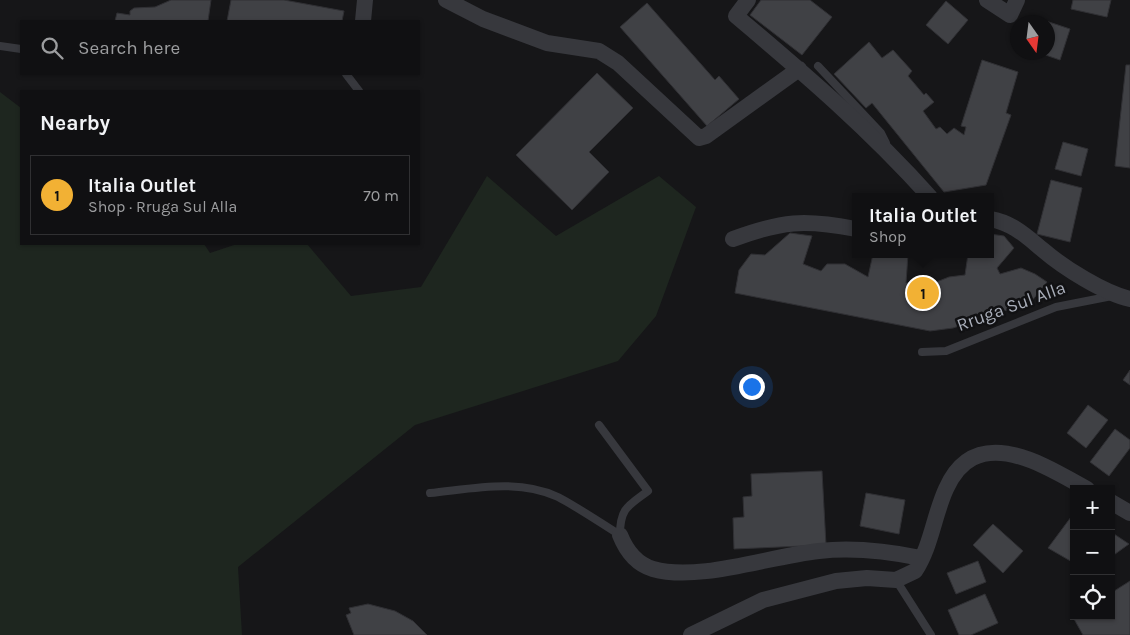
<!DOCTYPE html>
<html lang="en">
<head>
<meta charset="utf-8">
<style>
  body { margin:0; font-family:Karla,sans-serif; background:#1e1e20; color:#f1f3f6 }
  .controls { position:absolute; right:15px; bottom:15px; display:grid; overflow:hidden; border-radius:0px; box-shadow:0 1px 4px #0004 }
  .controls button { width:45px; height:45px; display:grid; place-items:center; padding:0; border:0; border-bottom:1px solid #303032; background:#101012; color:#f1f3f6; font:25px sans-serif }
  .compass { position:absolute; left:1010px; top:15px; width:45px; height:45px; border-radius:50%; background:#101012; box-shadow:0 1px 4px #0004; rotate:166deg }
  .you { position:absolute; left:751px; top:386px; width:18px; height:18px; margin:-12px; border:4px solid #fff; border-radius:50%; background:#1a73e8; box-shadow:0 0 0 8px #1a73e833 }
  .badge { display:grid; place-items:center; width:32px; height:32px; border-radius:50%; background:#f2b134; color:#111; font-size:16px; font-weight:700 }
  .pin { position:absolute; translate:-50% -50%; border:2px solid #fff; box-shadow:0 1px 5px #0006 }
  .popup { position:absolute; left:852px; top:193px; width:142px; height:65px; box-sizing:border-box; display:grid; place-content:center; border-radius:0px; background:#101012; filter:drop-shadow(0 1px 4px #0005); font-size:16px; white-space:nowrap; color:#9c9d9f }
  .popup b { font-size:19px; color:#f1f3f6 }
  .popup::after { content:''; position:absolute; left:50%; top:100%; margin-left:-10px; border:10px solid transparent; border-top-color:#101012 }
  .list { margin:0; padding:0; list-style:none }
  h2 { display:flex; justify-content:space-between; align-items:center; height:65px; margin:0; padding:0 20px; font-size:21px }
  h2 small { font-size:16px; font-weight:400; color:#9c9d9f }
  .list li { display:grid; grid-template-columns:32px 1fr auto; gap:15px; align-items:center; box-sizing:border-box; height:80px; margin:0 10px 10px; padding:0 10px; border:1px solid #303032; border-radius:0px }
  .list b { display:block; font-size:19px; white-space:nowrap }
  .list p { margin:0; font-size:16px; white-space:nowrap; color:#9c9d9f }
  .list em { font-size:16px; font-style:normal; color:#9c9d9f }
  .icon { flex:none; width:28px; height:28px; fill:none; stroke:currentColor; stroke-width:2; stroke-linecap:round; stroke-linejoin:round }
  .map { position:relative; flex:none; width:1130px; height:635px; overflow:hidden }
  .search { position:absolute; background:#101012; box-shadow:0 1px 4px #0004; left:20px; top:20px; width:400px; height:55px; display:flex; align-items:center; gap:12px; box-sizing:border-box; padding:0 18px; border-radius:0px; color:#9c9d9f; font-size:19px }
  .panel { position:absolute; background:#101012; box-shadow:0 1px 4px #0004; left:20px; top:90px; width:400px; height:155px; border-radius:0px }
  .map>svg:first-child { display:block }
</style>
</head>
<body>
<div class="map">
<svg width="1130" height="635" viewBox="0 0 1130 635">
  <rect width="100%" height="100%" fill="#161618"/>
  <path fill="#1e261f" d="M0,92L21,108V244H204L210,253L237,244H307L351,296L421,287L487,176L556,236L659,176L696,207L656,316L618,361L415,425L238,567L242,635H0Z"/>
  <path fill="#404145" stroke="#303034" d="M171,0H211L208,21H115L117,13L130,15V11L134,8L155,7Z
    M231,0H284L344,11L342,21H227Z
    M761,0H810L832,17L802,55L750,15Z
    M1073,0H1111L1107,17L1071,9Z
    M946,1L968,20L948,44L926,25Z
    M647,3L715,80L719,76L739,99L707,126L620,27Z
    M1043,20L1070,29L1060,60L1037,52H1048V22H1042Z
    M869,42L882,58L893,50L912,71L908,76L924,95L926,93L934,102L923,111L936,129L940,127L947,134L954,128L964,135L966,127L961,126L982,60L1018,72L1006,113L1011,115L986,185L944,192L872,103L866,108L834,74Z
    M1126,65H1130V168L1115,166Z
    M597,73L633,108L589,152L609,172L572,210L516,155Z
    M1063,142L1088,149L1081,176L1055,169Z
    M1051,180L1082,188L1070,242L1037,234Z
    M790,233L812,236L803,264L821,271L827,264H845L868,277L873,254H908L906,283L929,285L949,277L965,275L968,254H990V234L1004,236L1014,248L997,268L1000,274L1021,268L1035,274L1047,282L1031,302L953,328L930,331L735,293L739,270L751,254L765,255Z
    M1130,370V385L1123,380Z
    M1088,405L1108,420L1086,448L1067,433Z
    M1115,429L1130,440V448L1109,476L1090,462Z
    M822,471L826,545L734,549L733,518L744,517L743,497L752,496L751,474Z
    M866,493L905,500L899,534L860,526Z
    M1074,513V563L1048,548Z
    M993,524L1023,551L1003,573L973,545Z
    M1111,532L1129,544L1111,557Z
    M978,561L986,582L956,594L947,573Z
    M1130,581V635H1083L1074,619L1078,616H1111V593Z
    M985,594L998,623L971,635H959L948,610Z
    M368,604L395,611L413,621L427,635H354L346,615L351,613L349,608Z"/>
  <g fill="none" stroke-linecap="round" stroke-linejoin="round">
    <path stroke="#37383d" stroke-width="8" d="M0,46L21,49
      M818,66L881,133L886,143
      M346,74L359,91
      M922,352L946,351L1056,307L1112,296
      M599,425L648,491C628,506 620,508 620,535
      M430,493C471,489 518,478 558,497C579,508 599,522 620,535
      M896,580L931,635"/>
    <path stroke="#37383d" stroke-width="16" d="M446,0L483,19L547,43L599,51L618,63L699,138L706,136L799,69
      M748,0L736,16C805,74 870,130 930,197
      M987,0L1010,15L1017,0
      M363,21L365,0
      M990,219C1013,223 1026,236 1043,250C1064,268 1104,293 1130,299
      M733,239C782,221 804,219 856,229
      M1111,502L1130,513
      M620,535C626,550 636,564 653,569C699,582 770,556 819,551C854,547 887,551 921,558
      M691,635L763,600L836,581L867,578L896,580L915,571C931,547 934,515 946,489C976,421 1044,465 1087,489"/>
  </g>
  <g text-anchor="middle" dominant-baseline="central" stroke-width="5" stroke-linejoin="round" paint-order="stroke">
    <g font-size="18" fill="#a8adb8" stroke="#111113">
      <text transform="translate(1011 306) rotate(-20)">Rruga Sul Alla</text>
    </g>
  </g>
</svg>
<div class="controls">
<button>+</button>
<button>−</button>
<button><svg class="icon" aria-label="locate" viewBox="0 0 24 24"><circle cx="12" cy="12" r="6"/><path d="M12 2v4M12 18v4M2 12h4M18 12h4"/></svg></button>
</div>
<svg class="compass" viewBox="-18 -18 36 36"><path d="M0-13l5 13h-10z" fill="#e53935"/><path d="M0 13l5-13h-10z" fill="#9c9d9f"/></svg>
<div class="you"></div>
<div class="pin badge" style="left:923px;top:293px">1</div>
<div class="popup"><b>Italia Outlet</b>Shop</div>
<div class="search"><svg class="icon" aria-label="search" viewBox="0 0 24 24"><circle cx="10" cy="10" r="6"/><path d="M15 15l6 6"/></svg>Search here</div>
<section class="panel">
<h2>Nearby<small></small></h2>
<ul class="list">
<li><span class="badge">1</span><div><b>Italia Outlet</b><p>Shop · Rruga Sul Alla</p></div><em>70 m</em></li>
</ul>
</section>
</div>
</body>
</html>
